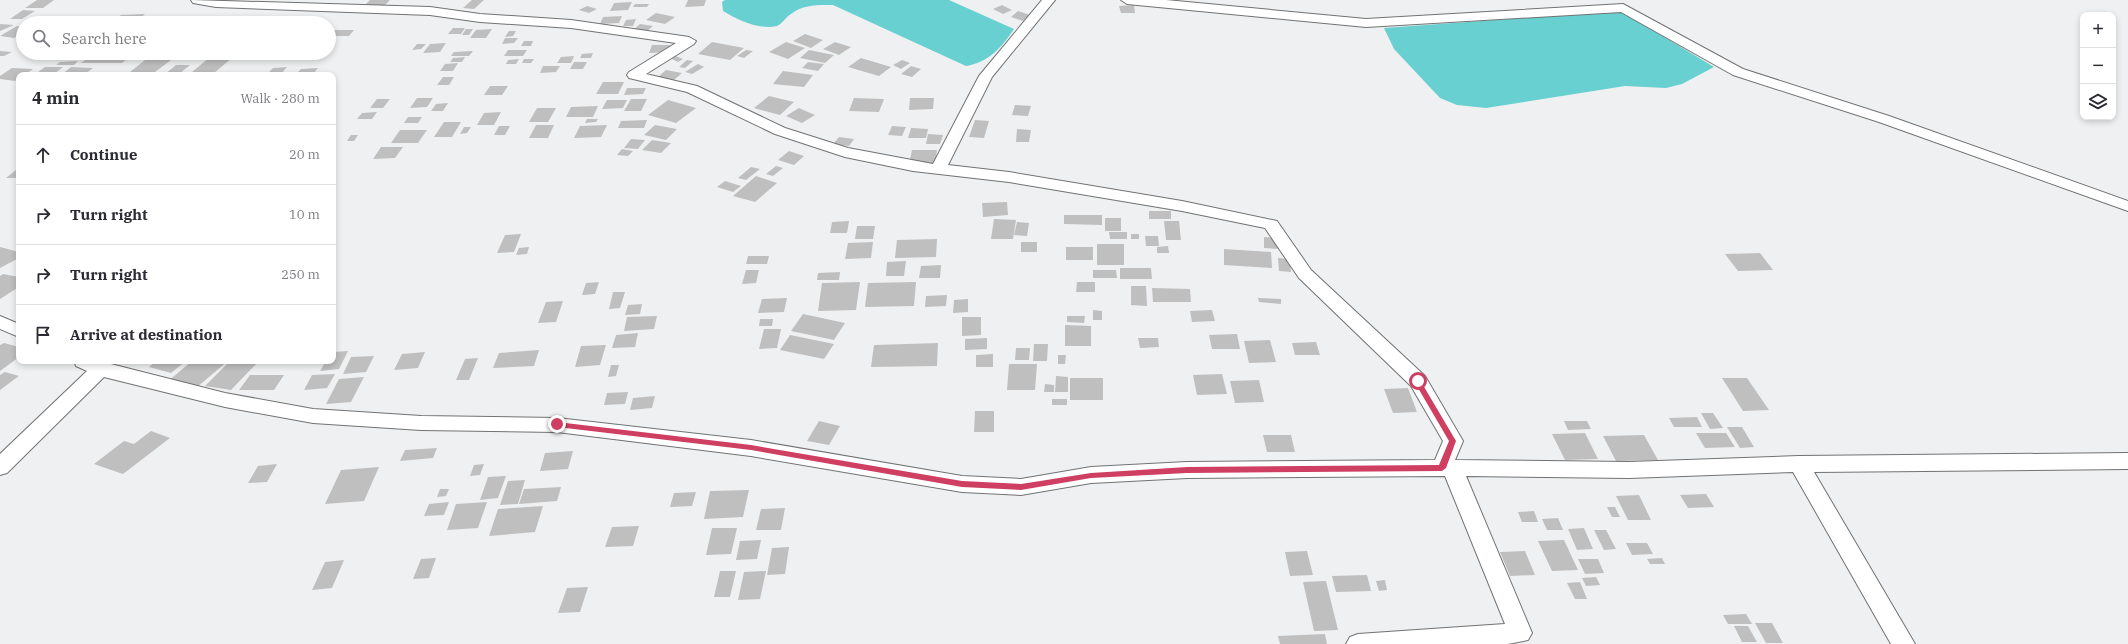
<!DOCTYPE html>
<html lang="en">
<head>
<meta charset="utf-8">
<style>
  body { margin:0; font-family:"IBM Plex Serif",serif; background:#f7f7f7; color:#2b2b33 }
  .controls { position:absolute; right:12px; top:12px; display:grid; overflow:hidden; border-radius:8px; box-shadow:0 2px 6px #0003 }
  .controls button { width:36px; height:36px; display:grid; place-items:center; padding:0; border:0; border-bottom:1px solid #e1e1e2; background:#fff; color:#2b2b33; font:20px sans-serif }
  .stop { position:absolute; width:12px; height:12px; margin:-9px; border:3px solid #cf3f61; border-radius:50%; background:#fff }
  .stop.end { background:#cf3f61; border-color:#fff; box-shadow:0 1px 4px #0008 }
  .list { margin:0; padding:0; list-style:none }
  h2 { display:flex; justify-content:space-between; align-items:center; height:52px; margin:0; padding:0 16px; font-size:17px }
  h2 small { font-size:13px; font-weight:400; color:#7c7c81 }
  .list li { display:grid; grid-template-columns:26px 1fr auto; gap:12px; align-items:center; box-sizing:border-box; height:60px; padding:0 16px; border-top:1px solid #e1e1e2 }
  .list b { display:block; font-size:15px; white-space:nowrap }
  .list em { font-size:13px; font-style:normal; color:#7c7c81 }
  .icon { flex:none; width:22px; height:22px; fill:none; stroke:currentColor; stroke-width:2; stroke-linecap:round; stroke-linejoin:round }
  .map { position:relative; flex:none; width:2128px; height:644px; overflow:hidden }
  .search { position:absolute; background:#fff; box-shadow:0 2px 6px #0003; left:16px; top:16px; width:320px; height:44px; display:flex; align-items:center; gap:10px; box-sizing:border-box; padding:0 14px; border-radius:22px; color:#7c7c81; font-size:15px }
  .panel { position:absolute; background:#fff; box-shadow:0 2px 6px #0003; left:16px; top:72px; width:320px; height:292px; border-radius:8px }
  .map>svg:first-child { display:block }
</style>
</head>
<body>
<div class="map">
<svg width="2128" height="644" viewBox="0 0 2128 644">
  <rect width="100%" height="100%" fill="#eff0f1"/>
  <path fill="#69d0d1" d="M725,0H949L1014,29C1001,48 989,62 966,66L833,5C818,5 804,4 791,14C786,17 782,24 777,26C758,30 738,20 723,11L722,2Z
    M1621,11L1714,67L1682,84L1666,88L1625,86L1486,108L1457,105L1440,98L1394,49L1384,28Z"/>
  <path fill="#c0bfc0" d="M37,0H54L43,8H25Z
    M370,0H390L385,5H365Z
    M472,0H484L474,9L463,8Z
    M688,0H706L704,6L685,7Z
    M632,2L628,10L610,11L614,3Z
    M635,4H649L647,7H633Z
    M1002,5L1012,10L1003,14L993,9Z
    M1134,5L1135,13H1121L1119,6Z
    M587,6L597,9L589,13L579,10Z
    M23,10L35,11L22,19H10Z
    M1018,11L1030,15L1023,21L1011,17Z
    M656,13L675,17L665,24L646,20Z
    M145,14L135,23H110L121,15Z
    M622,16L619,23L600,24L603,17Z
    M45,18H64L57,23H38Z
    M70,18L79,19L72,23H63Z
    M636,19L633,26H623L626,20Z
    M0,24L14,25L0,31Z
    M640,24L653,26L646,32L633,30Z
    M17,26L23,27V33L14,38L0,36Z
    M453,28H465L461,34H448Z
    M466,29H473L469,35H462Z
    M492,29L486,38H470L476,30Z
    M329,30H354L349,36H329Z
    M509,31H516L513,36L505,37Z
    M805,34L823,40L811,48L793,41Z
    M505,38H518L514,43L502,44Z
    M524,41H533L531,46H521Z
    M712,42L744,48L730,60L698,54Z
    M786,42L805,48L788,59L769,52Z
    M835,42L851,47L839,55L823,49Z
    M446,43L440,52L423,53L430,44Z
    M417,44H426L421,49L412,50Z
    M652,45H670L667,52L649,53Z
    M508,50H527L523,56H504Z
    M746,50L753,51L744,58L737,56Z
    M809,50L834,55L825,63L800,58Z
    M0,51L12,52L4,56H0Z
    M473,51L469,56H451L454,52Z
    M68,53H84L77,58H61Z
    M189,53H210L206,57L185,56Z
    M593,53L591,58H580L582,54Z
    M93,54H133L122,63H81Z
    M673,55L683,59L678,62L668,57Z
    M150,56L175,57L155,72H130Z
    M574,56L571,63H557L561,57Z
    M210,57L232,58L214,73L192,72Z
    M465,57L462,62H450L453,58Z
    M861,58L891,67L879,76L848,67Z
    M519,59L516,64H506L508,60Z
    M524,59H534L531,63H522Z
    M687,60L693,61L685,68L679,67Z
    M902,60L910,63L901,69L893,65Z
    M78,61L74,65H56L60,62Z
    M574,62H587L583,69H570Z
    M808,62L824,64L818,71L802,68Z
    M458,63L453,71H440L445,64Z
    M698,64L704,67L692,74L685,72Z
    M176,65H190L179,74H165Z
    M543,66H560L556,72L540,73Z
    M911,66L921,69L912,77L901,74Z
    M45,67H63L53,75H34Z
    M71,67L93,68L84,75H61Z
    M287,67L280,75H266L273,68Z
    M12,68L33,69L24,75H19V78L15,81L0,79V76Z
    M318,68L312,75H295L301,69Z
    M666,70L682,73L674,80L658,77Z
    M783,71L813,75L804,87L773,84Z
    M443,77H454L449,85H437Z
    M603,82H624L618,94H596Z
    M490,86H508L502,95H484Z
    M627,88H646L643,94L624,95Z
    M769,96L794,102L780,115L754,108Z
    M417,98H433L427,107L410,108Z
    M854,98L884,99L879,112L849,111Z
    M910,98H934L933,109L909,110Z
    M377,99H390L383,108H370Z
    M631,99H647L641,111H624Z
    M607,100H627L623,108L602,109Z
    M668,100L696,108L676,123L648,115Z
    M448,103L443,111H431L436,104Z
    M1015,105L1031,106L1028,116L1012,115Z
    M598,106L593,117H566L571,107Z
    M537,108H556L548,122H529Z
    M799,108L815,115L802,123L786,116Z
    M377,112L372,119H357L362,113Z
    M501,112L494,125H477L484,113Z
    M408,117H422L418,123H404Z
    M587,119H598L596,122L585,123Z
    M647,120L644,128H618L621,121Z
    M975,120L989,121L984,138L969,137Z
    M444,122H461L452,137H434Z
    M536,125H554L548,138H529Z
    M607,125L601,137L574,138L580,126Z
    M655,125L677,129L666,140L644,135Z
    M499,126H510L505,135H494Z
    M892,126L906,127L902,136L888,135Z
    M464,127H471L467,133L460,134Z
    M911,128L928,129L926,138H908Z
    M1017,129L1031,130L1029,142H1016Z
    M400,130H427L418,143H391Z
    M928,134L943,135L940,144H926Z
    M351,135H358L354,141H347Z
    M839,137L854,139L849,146L833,144Z
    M631,139L645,140L638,149L624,148Z
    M652,140L671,143L661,153L642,150Z
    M381,147H403L395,158L373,159Z
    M622,149L633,151L628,156L617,155Z
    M912,150H937L935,164H909Z
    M789,151L804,156L794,165L778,160Z
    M776,166L783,168L773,176L766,174Z
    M751,167L760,169L746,180L738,178Z
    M16,170H19V178H6Z
    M756,176L777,183L755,202L733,196Z
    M725,181L741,186L733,192L717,187Z
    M1007,202L1008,215L983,217L982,203Z
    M1149,211H1171V219H1149Z
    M1064,215H1102V225L1064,224Z
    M1105,218H1121V231H1105Z
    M994,219L1016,220L1013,239H991Z
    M849,221L847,233H830L832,222Z
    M1164,221H1179L1181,240H1166Z
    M1017,222L1029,223L1027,236L1014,235Z
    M857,226H875L873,239H855Z
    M1109,232H1127V239H1110Z
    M521,234L514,252L497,253L505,235Z
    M1131,234H1139V239H1131Z
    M1145,236H1158L1159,246H1146Z
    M1264,237L1279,238L1280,249L1264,248Z
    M937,239L936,257L895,258L897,240Z
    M873,242L871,258L845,259L848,243Z
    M1021,242H1037V252H1021Z
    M1097,244H1124V265H1097Z
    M1168,246L1169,253H1157V247Z
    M0,247L19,252V258L0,268Z
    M529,247L527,254L516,255L519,248Z
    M1066,247H1093V260H1066Z
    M1224,249L1271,252L1272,268L1224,265Z
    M1760,253L1773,270L1738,271L1725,254Z
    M748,256H769L767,264H746Z
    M1278,258L1290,259L1291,272L1279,271Z
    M906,261L904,276H886L887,262Z
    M941,265L940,278H919L921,266Z
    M1120,268H1151L1152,279H1120Z
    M746,270H759L756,283L742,284Z
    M1093,270H1116L1117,278H1093Z
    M840,272L839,280H817L818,273Z
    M3,274L19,277V287L0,299V276Z
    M599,282L595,294L582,295L586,283Z
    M860,282L856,310L818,311L822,283Z
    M916,282L914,306L865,307L868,283Z
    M1077,282H1095V292H1076Z
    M1131,286H1146L1147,306L1131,305Z
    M1152,288L1190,289L1191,302H1153Z
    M613,292H625L620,308L609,309Z
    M947,295L946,306L925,307L926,296Z
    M787,298L784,312L758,313L762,299Z
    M1258,298L1281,299V304L1259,302Z
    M968,299V312L953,313L954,300Z
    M563,301L556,322L538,323L546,302Z
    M642,304L640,314L625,315L628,305Z
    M1093,310L1102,311V320H1093Z
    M1212,310L1215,321L1192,322L1190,311Z
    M803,314L845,323L834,340L791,331Z
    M657,316L654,329L624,331L627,317Z
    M1067,316H1085L1084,323L1067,322Z
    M962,317H981V335L962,336Z
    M760,319H773L772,326H759Z
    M1065,325L1091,326V346H1065Z
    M764,329H781L777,348L759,349Z
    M638,333L635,347L612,348L616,335Z
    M1237,334L1240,349H1212L1209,335Z
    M790,335L834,344L824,359L780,350Z
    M987,338V349L965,350V339Z
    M1138,338H1158L1159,347L1140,348Z
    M1270,340L1276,362L1249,363L1244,341Z
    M1316,342L1320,355H1295L1292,343Z
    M4,343L19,347V357L0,371V345Z
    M938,343L937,366L871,367L874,345Z
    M1034,344H1048L1047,361H1033Z
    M606,345L600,365L575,367L581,346Z
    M1016,348H1030L1029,360H1015Z
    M539,350L534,366L493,368L499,353Z
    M348,351L339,369L320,371L326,361H333V352Z
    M425,352L418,368L394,370L402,354Z
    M993,354V367H976V355Z
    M1058,355H1066L1065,364H1058Z
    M374,356L366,372L343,374L351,357Z
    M478,358L469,380H456L465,359Z
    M156,361H186L171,373L149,367Z
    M192,361H228L196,388L167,382Z
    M230,361H259L231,390L205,386Z
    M1009,364H1037L1035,390H1007Z
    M611,365H619L616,376L608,377Z
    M5,372L19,376L0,390V375Z
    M335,374L327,388L304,390L312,375Z
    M1222,374L1227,394L1197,395L1193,375Z
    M250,375H284L274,390H239Z
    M1056,376L1068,377V392H1055Z
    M364,377L351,402L326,404L339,379Z
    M1070,378H1103V400H1070Z
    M1722,378H1747L1769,410L1743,411Z
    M1259,380L1264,402L1235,403L1230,381Z
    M1045,384L1054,385V392H1044Z
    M1408,388L1417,412L1393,413L1384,389Z
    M628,392L625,404L604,405L607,393Z
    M655,396L652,408L630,410L633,398Z
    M1052,399H1067V405H1052Z
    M975,411H994V432H974Z
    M1701,413H1713L1723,428L1710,429Z
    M1697,417L1702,427H1674L1669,418Z
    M819,421L840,426L829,445L807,441Z
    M1564,421H1587L1591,429L1568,430Z
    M1727,427H1742L1754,447L1740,448Z
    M151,431L170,438L123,474L94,464L124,441L134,444Z
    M1585,433L1598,459L1565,460L1552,434Z
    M1696,433H1726L1735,447L1705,448Z
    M1263,435H1291L1295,452H1267Z
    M1644,435L1658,460L1616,461L1603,436Z
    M437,448L433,458L400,461L405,450Z
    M573,451L568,469L540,471L545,453Z
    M277,464L267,482L248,483L258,466Z
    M484,464L480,475L470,476L474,465Z
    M379,467L364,501L325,504L341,470Z
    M506,476L498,498L480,500L488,477Z
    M525,480L518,504L500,505L508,481Z
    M561,487L557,501L519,504L524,489Z
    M440,489H449L446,496L437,497Z
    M749,490L743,517L704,519L710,491Z
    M696,492L692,506L670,507L674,493Z
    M1706,494L1714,507L1688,508L1680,495Z
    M1639,495L1651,520H1628L1616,496Z
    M449,502L444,515L424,516L429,504Z
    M487,502L478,528L447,530L456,504Z
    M543,506L535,532L489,536L498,509Z
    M1607,507H1615L1620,517H1612Z
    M785,508L781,530H756L761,509Z
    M1534,511L1538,522H1522L1518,512Z
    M1558,518L1563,530H1547L1542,519Z
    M639,526L633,546L605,547L612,527Z
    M712,528H737L731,554L706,555Z
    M1584,528L1593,549L1577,550L1568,529Z
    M1594,530H1606L1616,549L1604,550Z
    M761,540L757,559L736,560L740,541Z
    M1564,540L1578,570L1552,571L1538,541Z
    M1626,543H1647L1653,554L1632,555Z
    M789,547L785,574L767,575L772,548Z
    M1307,551L1313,575L1290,576L1285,552Z
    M1525,551L1535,575L1510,576L1500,552Z
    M436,558L429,578L413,579L421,559Z
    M1662,558L1665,564H1650L1647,559Z
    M1578,559H1598L1604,573L1585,574Z
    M344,560L332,588L312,590L325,562Z
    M720,571H736L730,597H714Z
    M766,571L760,599L738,600L744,572Z
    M1367,575L1371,591L1336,592L1332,576Z
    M1596,577L1600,585L1586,586L1582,578Z
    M1385,580L1387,590L1379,591L1376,581Z
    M1326,581L1338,630L1314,631L1303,582Z
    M1580,582L1587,599H1575L1567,583Z
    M588,587L580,612L558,613L567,588Z
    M1746,614L1752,624H1728L1723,615Z
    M1755,623H1772L1783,643H1766Z
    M1734,626H1748L1757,642H1742Z
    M1325,634L1327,644H1280L1278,636Z"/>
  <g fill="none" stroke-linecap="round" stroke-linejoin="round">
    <g stroke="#717273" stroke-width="2">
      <path id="street" d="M191,0L430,7L480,14L571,20L689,37L696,41L694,44L646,74L697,86L785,128L848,148L933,164L979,76L1042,0H1055L992,77L948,165L1009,172L1182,201L1277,221L1311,270L1425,376L1463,441L1455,460L1629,462L1799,456L2128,453V469L1814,472L1915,644H1891L1793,472L1629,478L1466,476L1532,633L1528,640L1508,644H1346L1350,637L1358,634L1505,624L1445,476L1187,478L1091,483L1021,495L962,492L751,456L557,432L421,430L313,423L225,407L104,377L7,473L0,475V454L87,371L76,366L74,361H99L225,393L313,409L421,416L557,418L751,440L962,476L1021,479L1091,467L1187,462L1435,460L1443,441L1411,386L1299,278L1265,228L1182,211L1009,182L913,171L845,157L775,134L687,92L629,78L627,75L629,72L676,43L571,28L480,22L430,15L216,7L193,3Z
        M1121,0H1166L1366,19L1623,4L1743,69L1889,116L2128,201V211L1879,122L1733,75L1621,12L1366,27L1127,4Z
        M0,316L19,324V337L0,329Z"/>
    </g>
    <use href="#street" fill="#fff" fill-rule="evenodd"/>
  </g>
  <path fill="#cf3f61" d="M1418,379L1420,380L1456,441L1446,468L1442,471L1187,473L1091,478L1021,490L962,487L751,450L557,427L553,424L557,422L751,445L962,481L1021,484L1091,473L1187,467L1439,465L1449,441L1414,381Z"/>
</svg>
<div class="controls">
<button>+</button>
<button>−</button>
<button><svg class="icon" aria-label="layers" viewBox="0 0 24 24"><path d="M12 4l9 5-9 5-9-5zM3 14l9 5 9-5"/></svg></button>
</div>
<div class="stop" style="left:1418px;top:381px"></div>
<div class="stop end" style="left:557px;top:424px"></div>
<div class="search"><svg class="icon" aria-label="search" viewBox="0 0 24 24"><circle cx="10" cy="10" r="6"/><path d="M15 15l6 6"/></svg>Search here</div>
<section class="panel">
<h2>4 min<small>Walk · 280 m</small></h2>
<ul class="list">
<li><svg class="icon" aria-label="ahead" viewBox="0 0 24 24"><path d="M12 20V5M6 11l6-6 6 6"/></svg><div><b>Continue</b></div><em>20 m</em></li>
<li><svg class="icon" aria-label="right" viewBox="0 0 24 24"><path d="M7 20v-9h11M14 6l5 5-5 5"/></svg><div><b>Turn right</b></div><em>10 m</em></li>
<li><svg class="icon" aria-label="right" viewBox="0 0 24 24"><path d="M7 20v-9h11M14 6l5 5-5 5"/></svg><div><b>Turn right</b></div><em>250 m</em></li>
<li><svg class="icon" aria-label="arrive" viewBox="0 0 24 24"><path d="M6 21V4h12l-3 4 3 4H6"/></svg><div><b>Arrive at destination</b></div></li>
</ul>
</section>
</div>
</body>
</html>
